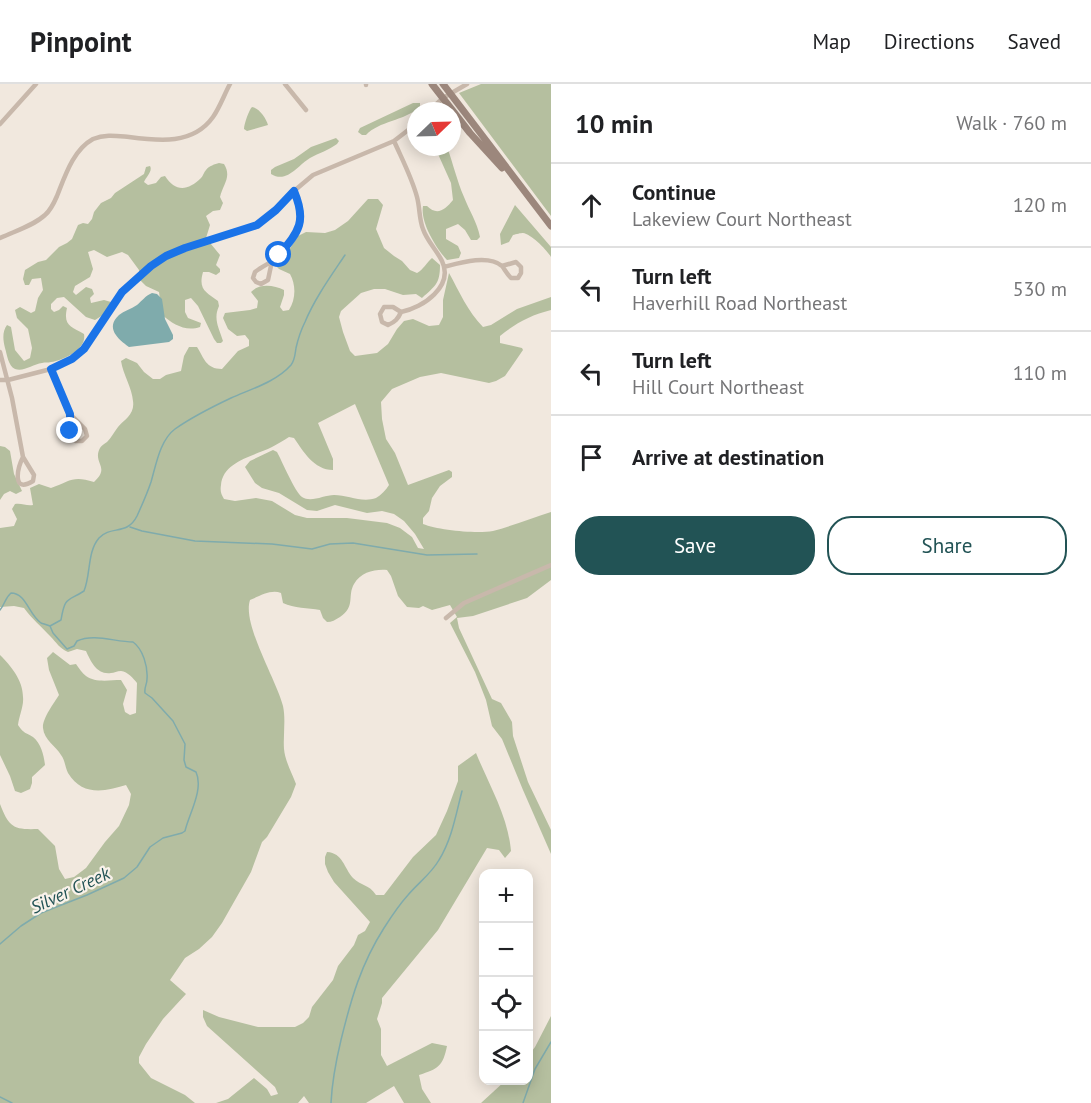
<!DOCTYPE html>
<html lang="en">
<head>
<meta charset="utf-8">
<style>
  body { margin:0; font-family:"PT Sans",sans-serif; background:#f6f6f6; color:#202124 }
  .controls { position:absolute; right:18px; bottom:18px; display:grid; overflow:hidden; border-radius:12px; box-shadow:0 3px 15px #0003 }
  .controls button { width:54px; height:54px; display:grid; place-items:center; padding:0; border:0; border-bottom:2px solid #e0e0e0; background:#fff; color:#202124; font:30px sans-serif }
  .compass { position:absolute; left:407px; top:18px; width:54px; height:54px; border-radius:50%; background:#fff; box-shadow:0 3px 15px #0003; rotate:67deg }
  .stop { position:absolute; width:18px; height:18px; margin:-14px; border:4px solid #1a73e8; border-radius:50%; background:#fff }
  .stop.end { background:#1a73e8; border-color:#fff; box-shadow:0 2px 6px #0008 }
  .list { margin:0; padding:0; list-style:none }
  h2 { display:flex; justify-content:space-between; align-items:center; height:78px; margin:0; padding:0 24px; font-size:26px }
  h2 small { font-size:20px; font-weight:400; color:#757577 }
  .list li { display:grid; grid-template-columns:39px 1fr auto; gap:18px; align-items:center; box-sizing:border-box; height:84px; padding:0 24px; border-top:2px solid #e0e0e0 }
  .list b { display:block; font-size:22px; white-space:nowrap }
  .list p { margin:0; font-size:20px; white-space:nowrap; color:#757577 }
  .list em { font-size:20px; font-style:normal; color:#757577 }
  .actions { display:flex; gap:12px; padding:18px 24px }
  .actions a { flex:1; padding:14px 0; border:2px solid #225355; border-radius:24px; text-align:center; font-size:21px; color:#225355 }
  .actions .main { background:#225355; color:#fff }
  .icon { flex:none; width:33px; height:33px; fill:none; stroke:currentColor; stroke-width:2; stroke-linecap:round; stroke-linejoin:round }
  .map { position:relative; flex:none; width:551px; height:1019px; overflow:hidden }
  header { display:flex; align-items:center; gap:36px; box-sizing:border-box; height:84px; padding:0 30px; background:#fff; border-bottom:2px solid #e0e0e0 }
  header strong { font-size:28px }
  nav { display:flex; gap:33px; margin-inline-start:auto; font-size:21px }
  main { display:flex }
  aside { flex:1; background:#fff }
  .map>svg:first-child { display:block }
</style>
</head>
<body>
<header>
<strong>Pinpoint</strong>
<nav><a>Map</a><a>Directions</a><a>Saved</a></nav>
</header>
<main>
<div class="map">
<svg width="551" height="1019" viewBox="0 0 551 1019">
  <rect width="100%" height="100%" fill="#f1e8de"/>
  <path fill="#b5bf9f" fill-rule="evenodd" d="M481,0H551V132L459,9Z
    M413,19H420V23C404,37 379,37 366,51H362L358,48L360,44Z
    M252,23C259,24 266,34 268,41L247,47L244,45C244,40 249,26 252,23Z
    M336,54L339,57L337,60C329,66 319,69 310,74C298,81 287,100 271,90V86L275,83L294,75L311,63Z
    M438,63H447C453,79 457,97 464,113C469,126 477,138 480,153L477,156H471L465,146L458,140L446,145V155L458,162L461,169L459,174L447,176C436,164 420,138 423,122H427C437,132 445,126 453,116L451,99L438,70Z
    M219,79L224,80C232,93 223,100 220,113L223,119L220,126L213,127L206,132L210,141L206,154L220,171L216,181L220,185V188L216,191L209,188H203C198,206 206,208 218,217L219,222C213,235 219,244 223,257L221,259H217L214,255L198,222L191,214L185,216V228L188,234L201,239L200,243C185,248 173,240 162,231L159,208L146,202L140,196L139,186L128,171L122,168L107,173L94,166L88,168L93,185L90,193L75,202L73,208L76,211L86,203L92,205L94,210L90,214L91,219L104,216L111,218L103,231L95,236L86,233L64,213L57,214L51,220V225L54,228L59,226L63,222L67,224C63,242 71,242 84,250C87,265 64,276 51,278C48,279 45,278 42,279C33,280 24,288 15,285C8,282 7,270 5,264C3,256 2,248 7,241L11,243L15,266L24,277L30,274L32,264L28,245L17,234L15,226L20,223L31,229L35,227L38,214L43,206L41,194L32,195L29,201H25L23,195L25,186L38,178L46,176L59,163L67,159L72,155L78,141L83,139L88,140L92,135L94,128L101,119L111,114L115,109L144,90L146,83L150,82C153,87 146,93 144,98L148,101L156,99L161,93L165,92C175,108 188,107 201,94C203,92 204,88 206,86C209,82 215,80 219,79Z
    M368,115H378L383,121L376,145L384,164L394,172L402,177L410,186L417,189C424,185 426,179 432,174L440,181C440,200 435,202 422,214L416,210L403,211L385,205H374L361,209L341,227L339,233L343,248L350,267L355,272L377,269L388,260L397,245L404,237L413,235L429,242L439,241L443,233V216L449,189C459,207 468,228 483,243L491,241L517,225L551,213V226C531,231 516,239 500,252V259L522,264L523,266L505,292L496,297L489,299L441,289L420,293L392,305L381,318L382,335L386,355L395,369L408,401L449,386L452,388V393L440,402L432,414L429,427L423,434V440C438,446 476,450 493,447C512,442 532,434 551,428V496L527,514L473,532L457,534L459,544L492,615L501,619L512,638L513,652L528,698L551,746V770L523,706L502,655L492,642L486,616L475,588L450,539L457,533L450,521L432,526L423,522L419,524L407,523L398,512L391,492L387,486C375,485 361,488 354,500C347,512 356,522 340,533C335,536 332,538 327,538L323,534L320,526C308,524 294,524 283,519L281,509C271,505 260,512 250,516C242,540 276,595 283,622C286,636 283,651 284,665C285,677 292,689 296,700L291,713L267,753L262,758L251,788L222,839L212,853L199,865L185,874L170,896L186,910L163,935L146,960L139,973V979L151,994L185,1011L195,1019H0V720C9,743 13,746 38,745L55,762L59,785L65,795L74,793L86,784L105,758L119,742L129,721L131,710L126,701C104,708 82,712 68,689C65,683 65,676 61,671C56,662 44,656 43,644C42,635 54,619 59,611L49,586L47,574L53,568L70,581L76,580C79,584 82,589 86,592C95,599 110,596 121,596L127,606L123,620L125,628L130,631L136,629L137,599C133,594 128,588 121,587C117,587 114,589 111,589C97,591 91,578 86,567L77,565L68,568C59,564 57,559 50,552C40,541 33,536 24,524L14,522L0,523V444L14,442L17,435L12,425L15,420C22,419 26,422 33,421L30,404L39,400L51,404C70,397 73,391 94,398C111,383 92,379 100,364C101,362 104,360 107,358C111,354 114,348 118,343C125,335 135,330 133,317C132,304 123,290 121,277L126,274L137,279L144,288L153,295H160L166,291L181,287L184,272L189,263H197C204,274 206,285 222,285L238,267L249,262V256L245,251L237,252L228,245L223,234L225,229L250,226L257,224L258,217L251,208C259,199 274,201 284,206V211L280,223L283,227L289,226C296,215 296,201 290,190L279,185L276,182L289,166L298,152L306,148L325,149L335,146L348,137ZM355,320L389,401C386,406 381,411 376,414C362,419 348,411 334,411C324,411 311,419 302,413C295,408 282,377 277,368L273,366L250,377L245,383L255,399L262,404L279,409L307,426L317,427L335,421L367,429L382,427L394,430L404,437L415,450L424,465L418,464L412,453L400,444L387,439L347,434H307L295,431L272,417L256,414L235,417L224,415C221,410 220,407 221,401C223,377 254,372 272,363C278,360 284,356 289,353L294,354C303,367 314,386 333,386V375L318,339Z
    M515,121L551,163V173C547,166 531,150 523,149C521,149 516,150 513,151L509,158L501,161L500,150Z
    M0,362L5,363L10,367L14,390L22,407L16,410L10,407L4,410L0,416Z
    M0,571C11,582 23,596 23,613C24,622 19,632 18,641C25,651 26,648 33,653C41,659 44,672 45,681L32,693V699L30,705L21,709L15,707L10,692L0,671Z
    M476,669C489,701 508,732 511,767L505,774L499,766L487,764L438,846L382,914V919L377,935L381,945V971L387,982L432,959L447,962C443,982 438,985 419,991L422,1005L431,1019H404L394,1002L366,1019H309L304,1012L298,1019H216L228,1015L254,994L267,1005L271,1012L278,1010L275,1003L207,942L203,933V926L219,933L258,943H295L303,939L309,933L312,923L333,896L338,882L354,861L358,851L365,847L370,838L334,798L328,788L325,780V773L327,768C343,769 344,784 353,794C361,802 369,800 376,811H384L413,773L436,751L447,727L458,697V682Z
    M551,932V1019H481L505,997L528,996L529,971L535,963Z"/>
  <path fill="#7fabac" d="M152,209L157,210L162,215L165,235L173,251V255L169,258L129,263C118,255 105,244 119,231C124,227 131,225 137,221C142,217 145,212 152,209Z"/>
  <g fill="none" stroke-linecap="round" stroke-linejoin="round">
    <path stroke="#7fabac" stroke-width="1.5" d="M130,443L142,447L195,457L272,460L312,465L330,460L353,459L427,471L477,470
      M0,526C5,520 5,514 11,509C26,509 29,531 41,539C44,540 48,541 50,542L53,549L67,565L74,562L77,557C94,549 115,558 133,558C143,565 148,583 147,595C147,601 144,603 145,609L152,614L173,637L185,660L184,676L186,683L196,688C204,705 189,730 185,747L182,749L163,754L150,763L137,783L124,794L87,811L41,829L21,842L0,860
      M50,542L61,536C65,512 67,518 84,507C91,490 87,468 99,454C111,441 127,452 137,432C142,421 147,410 151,398C156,381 160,356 175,345C192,333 212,323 231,314C251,305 276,298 291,281C295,276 295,270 296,264C298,255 301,246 305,238C315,214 331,192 345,171
      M0,1013L12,1019
      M331,1019C332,997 336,977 341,956C351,915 361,880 384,844C391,833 399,821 408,811C418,799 431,790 439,776C452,755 456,730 462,707
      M523,1019L535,985L551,958"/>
    <path stroke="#c8b8ab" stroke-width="4.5" d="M285,0L306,26
      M366,0V1
      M429,27L443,14L467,0
      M0,40L36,0
      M394,57C402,75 412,94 417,113C420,124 419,135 423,145C427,157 436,165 442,177C454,202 423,224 401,228L393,223H384L380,230L382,238L388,241C395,238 398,235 401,228
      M0,154C15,147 33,142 45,131C51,126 54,119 57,112C65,92 73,66 93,55C105,50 117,52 129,53C159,57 193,61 213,33C220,23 224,11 230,0
      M272,177L268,196L261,200L256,198L253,194L255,188C260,184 266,181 271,178C284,169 301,146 301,130C301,122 297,114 294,107
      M444,183C459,179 488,170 502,182C505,186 507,190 511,194H518L521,189V183L516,178L502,182
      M0,268L12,314L23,373L34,391L33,397C12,410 17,385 23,373
      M51,285L70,330L85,345L87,352L82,357H76C68,350 70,339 70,330
      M0,296H8L51,285L72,275L84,265L122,208L151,182L167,172L185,164L257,141L276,126L294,107L313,91L394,57L416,40
      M446,534L464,519L551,481"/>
    <path stroke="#9c877c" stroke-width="7" d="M432,0L470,49L502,84
      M443,0L551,142"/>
  </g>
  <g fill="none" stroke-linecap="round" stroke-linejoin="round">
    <path stroke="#1a73e8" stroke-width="8" d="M70,347V330L51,285L72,275L84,265L122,208L151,182L166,172L185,164L257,141L276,126L294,107C307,138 299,147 279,171"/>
  </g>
  <g text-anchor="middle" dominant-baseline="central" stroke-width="4.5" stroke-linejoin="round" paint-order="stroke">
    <g font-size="18" font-style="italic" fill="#225355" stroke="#f9f2ea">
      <text transform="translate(70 806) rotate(-25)">Silver Creek</text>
    </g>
  </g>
</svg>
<div class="controls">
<button>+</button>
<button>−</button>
<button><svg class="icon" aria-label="locate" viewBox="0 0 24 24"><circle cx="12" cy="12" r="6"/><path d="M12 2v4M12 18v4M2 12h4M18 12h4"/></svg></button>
<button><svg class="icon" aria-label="layers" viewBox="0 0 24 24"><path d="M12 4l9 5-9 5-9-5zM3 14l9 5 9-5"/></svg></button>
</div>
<svg class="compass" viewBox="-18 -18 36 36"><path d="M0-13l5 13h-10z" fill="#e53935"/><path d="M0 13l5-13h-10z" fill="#757577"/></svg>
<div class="stop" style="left:279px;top:171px"></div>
<div class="stop end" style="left:70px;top:347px"></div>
</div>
<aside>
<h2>10 min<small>Walk · 760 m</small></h2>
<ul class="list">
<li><svg class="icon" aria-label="ahead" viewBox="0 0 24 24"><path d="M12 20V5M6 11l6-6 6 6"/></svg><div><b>Continue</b><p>Lakeview Court Northeast</p></div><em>120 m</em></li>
<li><svg class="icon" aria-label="left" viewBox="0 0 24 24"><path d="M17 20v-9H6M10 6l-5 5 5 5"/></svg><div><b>Turn left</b><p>Haverhill Road Northeast</p></div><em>530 m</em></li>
<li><svg class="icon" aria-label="left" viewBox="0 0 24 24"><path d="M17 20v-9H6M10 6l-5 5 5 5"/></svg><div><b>Turn left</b><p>Hill Court Northeast</p></div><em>110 m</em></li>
<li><svg class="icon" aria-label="arrive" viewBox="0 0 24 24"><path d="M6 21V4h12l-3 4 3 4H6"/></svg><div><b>Arrive at destination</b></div></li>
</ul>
<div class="actions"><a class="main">Save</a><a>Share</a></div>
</aside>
</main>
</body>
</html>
